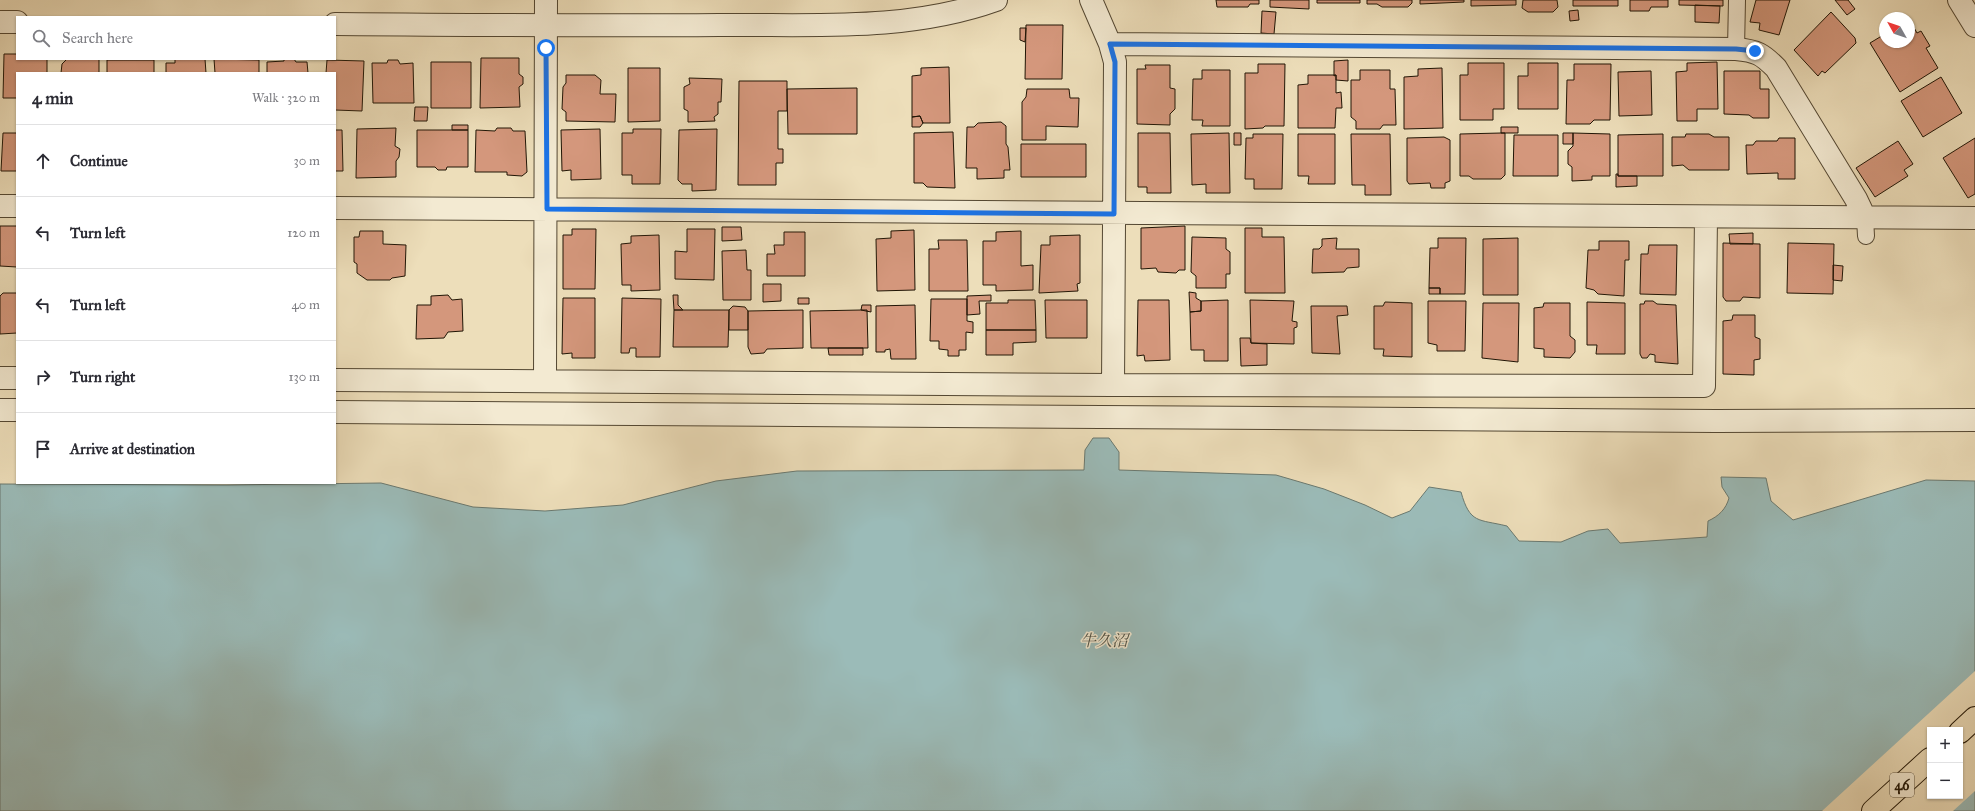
<!DOCTYPE html>
<html lang="en">
<head>
<meta charset="utf-8">
<style>
  body { margin:0; font-family:"IM FELL Great Primer","Noto Serif JP",serif; background:#f7f7f7; color:#2b2b33 }
  .controls { position:absolute; right:12px; bottom:12px; display:grid; overflow:hidden; border-radius:0px; box-shadow:0 1px 3px #0004 }
  .controls button { width:36px; height:36px; display:grid; place-items:center; padding:0; border:0; border-bottom:1px solid #e1e1e2; background:#fff; color:#2b2b33; font:20px sans-serif }
  .compass { position:absolute; left:1879px; top:12px; width:36px; height:36px; border-radius:50%; background:#fff; box-shadow:0 1px 3px #0004; rotate:310deg }
  .stop { position:absolute; width:12px; height:12px; margin:-9px; border:3px solid #1a73e8; border-radius:50%; background:#fff }
  .stop.end { background:#1a73e8; border-color:#fff; box-shadow:0 1px 4px #0008 }
  .list { margin:0; padding:0; list-style:none }
  h2 { display:flex; justify-content:space-between; align-items:center; height:52px; margin:0; padding:0 16px; font-size:17px }
  h2 small { font-size:13px; font-weight:400; color:#7c7c81 }
  .list li { display:grid; grid-template-columns:26px 1fr auto; gap:12px; align-items:center; box-sizing:border-box; height:72px; padding:0 16px; border-top:1px solid #e1e1e2 }
  .list b { display:block; font-size:15px; white-space:nowrap }
  .list em { font-size:13px; font-style:normal; color:#7c7c81 }
  .icon { flex:none; width:22px; height:22px; fill:none; stroke:currentColor; stroke-width:2; stroke-linecap:round; stroke-linejoin:round }
  .map { position:relative; flex:none; width:1975px; height:811px; overflow:hidden }
  .search { position:absolute; background:#fff; box-shadow:0 1px 3px #0004; left:16px; top:16px; width:320px; height:44px; display:flex; align-items:center; gap:10px; box-sizing:border-box; padding:0 14px; border-radius:0px; color:#7c7c81; font-size:15px }
  .panel { position:absolute; background:#fff; box-shadow:0 1px 3px #0004; left:16px; top:72px; width:320px; height:412px; border-radius:0px }
  .map>svg:first-child { display:block }
</style>
</head>
<body>
<div class="map">
<svg width="1975" height="811" viewBox="0 0 1975 811">
  <rect width="100%" height="100%" fill="#eddeba"/>
  <filter id="stains"><feTurbulence type="fractalNoise" baseFrequency=".005" numOctaves="4"/><feColorMatrix values="0 0 0 0 .2 0 0 0 0 .09 0 0 0 0 .02 0 0 0 .5 -.17"/></filter>
  <radialGradient id="worn" r=".72"><stop offset=".6" stop-color="#630" stop-opacity="0"/><stop offset="1" stop-color="#630" stop-opacity=".3"/></radialGradient>
  <path fill="#9bbbb8" stroke="#6a7970" fill-rule="evenodd" d="M1093,438H1109L1119,452V470L1276,475L1324,489L1365,505L1392,518L1410,511L1429,487L1461,492C1470,524 1478,519 1507,526L1519,541L1561,542L1588,531L1608,529L1620,543L1707,537L1708,521C1719,516 1726,509 1729,498L1722,487L1721,477L1766,478L1771,501L1793,520L1926,480L1975,481V811H0V484L226,485L381,483L473,507L545,511L623,505L716,481L797,471L1084,470L1085,450ZM1930,730H1960V796H1930Z"/>
  <path fill="#eddeba" fill-rule="evenodd" d="M1975,671V791L1953,811H1822ZM1930,730H1960V796H1930Z"/>
  <path fill="#d4977c" stroke="#201505" d="M1216,0H1259V4H1250L1248,7H1217Z
    M1270,0H1309V9L1270,7Z
    M1317,0H1360V3H1317Z
    M1367,0H1412V3L1408,7H1382L1377,4H1367Z
    M1420,0H1464V2L1420,4Z
    M1471,0H1516V5L1471,6Z
    M1523,0H1557L1558,7L1553,12H1528L1522,8Z
    M1573,0H1618V6H1573Z
    M1630,0H1668V7H1651L1649,11H1630Z
    M1679,0H1723V6L1679,5Z
    M1756,0H1790L1779,35L1759,30L1760,23L1750,22Z
    M1835,0H1848L1855,9L1847,15Z
    M1695,5L1720,6L1719,23L1695,22Z
    M1578,10L1579,20L1570,21L1569,11Z
    M1262,11L1276,12L1274,34L1261,33Z
    M1831,12L1855,38L1856,43L1825,73L1822,71L1818,76L1794,50Z
    M1909,19L1917,33L1921,31L1930,46L1926,48L1938,68L1900,92L1870,43L1885,34V42H1909Z
    M1026,25H1063L1062,79H1025Z
    M1020,28H1026L1025,42L1020,40Z
    M4,54H17V59H47V73H17V98H3Z
    M481,58H519V74L523,77V84L519,87L520,107L480,108Z
    M67,59H99V73H61L62,64Z
    M175,59H205L206,73H166V63H175Z
    M214,59L259,60V73H215Z
    M284,59H294L296,62H307L308,73H267V62L284,61Z
    M107,60H154V73H107Z
    M327,60L364,61L362,111L335,110V73H326Z
    M388,60H398L400,64L413,63L414,103H373L372,63H387Z
    M1348,60V81L1336,80V75L1334,76V61Z
    M431,62H471V108H431Z
    M1717,62L1718,109H1697V121H1677L1676,72L1687,71V63Z
    M1468,63H1504V109H1493V120H1460V75H1468Z
    M1528,63H1558V109H1518V76H1528Z
    M1258,64H1285L1284,126H1265L1263,128L1245,129V73H1258Z
    M1574,64H1611L1610,120H1594L1590,124H1566L1567,80H1574Z
    M1145,65H1170V88L1175,89V109L1170,114V125L1137,124V69H1146Z
    M949,67L950,123H923L920,116L912,117V76L921,75V68Z
    M628,68H660V121L628,122Z
    M1442,68L1443,128L1404,129V77L1418,76V69Z
    M1202,70H1230V126H1202L1203,120H1192L1193,79H1202Z
    M1360,70H1390V89H1395L1396,125H1383L1380,129H1356V121L1351,117V80H1360Z
    M1651,71L1652,115L1619,116L1618,72Z
    M1724,71H1760V89H1769V118H1753L1749,115L1724,114Z
    M566,75H595L601,80L600,94H616L615,122L566,121V112L562,109L563,87L566,83Z
    M1308,75H1336V93L1341,92L1342,108H1336L1335,128H1298V85L1308,84Z
    M1941,77L1962,113L1923,137L1901,101Z
    M689,78L722,79L721,102H718V114L714,117L715,121L688,122V111L684,109V87L690,84Z
    M739,81H787V111H778V149H783V163H776V185H738Z
    M857,88V134H788L787,89Z
    M1027,89H1069L1070,98H1079L1078,127L1046,126V140H1022V102L1026,97Z
    M415,107H428L427,121H414Z
    M920,116L923,123L920,127H912V117Z
    M1001,122L1006,126V144L1008,147L1010,170H1004V178L977,179V168H966L967,127H974L978,123Z
    M452,125H468V130H452Z
    M1501,127H1518V133H1501Z
    M396,128L395,146L400,149L399,157L396,161V177L356,178L357,129Z
    M497,128H511L513,131H525L527,172L522,176L507,175V172H475L476,130L495,131Z
    M600,129L601,179L571,180V170L562,171L561,130Z
    M633,129H661L660,184H632V175H622V133H633Z
    M717,129L716,190L692,191V184H682L678,180L679,130Z
    M335,130H342L343,171H335Z
    M417,130H468V167H447L446,170H438L435,167H417Z
    M953,132L955,188L927,187L923,183H914V133Z
    M3,133H17V171H1Z
    M1138,133H1170L1171,193H1147V187H1138Z
    M1229,133L1230,193H1206V184L1192,185L1191,134Z
    M1234,133H1241V145H1234Z
    M1501,133H1505V175L1501,179H1473L1469,176H1460V134Z
    M1563,133H1573V144H1563Z
    M1573,133L1610,134V176H1592V180L1572,181V167L1568,164V151L1573,146Z
    M1253,134H1283L1282,189H1254V179H1245L1246,138H1253Z
    M1298,134H1335V184H1308L1309,176H1298Z
    M1351,134H1390L1391,195H1365V185H1352Z
    M1663,134V176H1618V135Z
    M1686,134H1709L1714,137H1729V170H1689L1683,165L1672,166V137H1685Z
    M1514,135H1558V176H1513Z
    M1444,137L1450,140V181L1445,183V188H1431L1430,183L1409,184L1407,181V138Z
    M1779,138H1795V179H1778V173L1747,174L1746,145H1753L1756,141H1777Z
    M1975,138V194L1968,198L1943,158Z
    M1898,141L1913,164L1904,170L1908,176L1875,197L1856,168Z
    M1021,144H1086V177H1021Z
    M1616,174H1618V176H1637V186L1616,187Z
    M0,226H17V267L0,266Z
    M1185,226V270H1179L1176,273L1158,272L1156,268L1141,269V228Z
    M722,227H741L742,240L722,241Z
    M1245,228H1262V237H1284L1285,293H1245Z
    M572,229H596L595,289H563V235H572Z
    M687,229H715L714,280L675,279V251L687,252Z
    M914,230L915,290L877,291L876,239L891,238V231Z
    M360,231H383V244L406,245L405,276L392,278L390,280H367L357,273V264L354,262V237H359Z
    M1021,231V266L1033,265V290L996,291V285H983V241H996V232Z
    M784,232H805V276H767V254H775L774,245H784Z
    M1753,233V244H1730L1729,234Z
    M659,235L660,290L631,291V285H622L621,244L631,243V236Z
    M1080,235V283L1077,284L1078,291L1039,293L1041,245H1050V236Z
    M1192,237L1226,238V249L1230,252V274H1226V288H1196V276L1191,272Z
    M1337,238L1336,249H1359V267L1347,268L1344,272L1312,273L1313,249H1319L1322,246V239Z
    M1438,238H1466L1465,294H1440V288H1429L1430,248H1438Z
    M1518,238V295H1483V239Z
    M938,240H967L968,291H929V249H939Z
    M1599,241H1629V260H1625L1624,296L1598,294L1594,290L1586,288L1588,250H1599Z
    M1723,243L1760,244V298L1743,297L1740,301H1726L1723,297Z
    M1788,243L1834,244L1833,294L1787,293Z
    M1649,245H1677L1676,295L1640,294L1641,254H1648Z
    M746,250L747,270H751V300H723L722,251Z
    M1833,265L1843,266L1842,281L1833,280Z
    M763,284H781V301L763,302Z
    M1429,288H1440V294H1429Z
    M1189,292L1196,293V298L1201,301V311L1190,312Z
    M3,293H17V333L0,334V296Z
    M448,295L452,300L462,299L463,331L448,332L444,338L416,339L417,305H431V296Z
    M673,295H678V305L683,310H674Z
    M991,295V301H979L980,314L967,315V296Z
    M563,298H595V358H572V353L562,354Z
    M622,298L661,299L660,357H636V348H630L629,353H621Z
    M798,298H809V304H798Z
    M931,299H967V321L973,322V333L966,332V350H959V356H948V350L939,349V341H930Z
    M1008,300H1035L1036,330H986V303H1008Z
    M1045,300H1087V338H1046Z
    M1138,300H1169L1170,360L1145,361L1144,355L1137,356Z
    M1228,300V361H1204V350H1191L1190,312L1201,311V301Z
    M1250,300L1294,301L1292,321L1297,322V327L1294,328V344L1251,343Z
    M1428,301H1466L1465,351H1437V345L1428,343Z
    M1645,301H1653L1657,304L1676,305L1678,364L1655,362V355L1650,354L1647,358H1642L1640,354V304H1644Z
    M1385,302L1412,303V357L1383,356L1384,349H1374V306H1383Z
    M1587,302L1625,303V354H1596L1597,345H1587Z
    M1483,303H1519L1518,362L1482,358Z
    M1544,303H1570V336L1575,340V352L1570,358L1544,357V349L1534,348V308L1543,307Z
    M862,305H871V312L861,310Z
    M915,305L916,359H891L890,349L885,350V352H876V306Z
    M733,306L745,307L748,311V330H729V310Z
    M1311,306H1347L1348,315L1337,316L1340,354L1312,353Z
    M674,310H729L728,347H673Z
    M803,310V348L767,349L764,353L751,354L748,347V311Z
    M861,310H867L868,348H811L810,311Z
    M1733,315H1755V337L1760,339V359L1754,360V375L1723,374V321L1732,320Z
    M986,330H1036V342L1013,343V355H986Z
    M1240,338H1250L1251,343L1267,344V365L1241,366Z
    M828,348H863V355H829Z"/>
  <g fill="none" stroke-linecap="round" stroke-linejoin="round">
    <g stroke="#534732" stroke-width="18">
      <path id="service" d="M1736,49L1737,0
        M1865,218L1866,236"/>
    </g>
    <g stroke="#534732" stroke-width="24">
      <path id="minor" d="M1091,0L1110,44L1115,62L1113,385
        M1110,44L1736,49C1757,51 1762,54 1776,68L1856,199L1865,218
        M0,206H17
        M335,208L1975,218
        M0,378H17
        M335,380L1113,385L1704,386L1706,217
        M545,380L546,0
        M0,410H17
        M335,412L1716,421L1975,420"/>
    </g>
    <g stroke="#534732" stroke-width="24">
      <path id="tertiary" d="M1959,0L1975,26
        M0,22H17
        M335,24C463,25 591,26 719,25C812,24 907,32 996,0"/>
    </g>
    <g stroke="#201505" stroke-width="24">
      <path id="primary" d="M1960,732L1975,718
        M1873,811L1930,759"/>
    </g>
    <use href="#service" stroke="#f3ead2" stroke-width="16"/>
    <use href="#minor" stroke="#f3ead2" stroke-width="22"/>
    <use href="#tertiary" stroke="#f3ead2" stroke-width="22"/>
    <use href="#primary" stroke="#eddeba" stroke-width="22"/>
  </g>
  <g fill="none" stroke-linecap="round" stroke-linejoin="round">
    <path stroke="#1a73e8" stroke-width="5" d="M546,48L547,209L1114,214L1115,62L1110,44L1736,49L1755,51"/>
  </g>
  <g text-anchor="middle" dominant-baseline="central" stroke-width="3" stroke-linejoin="round" paint-order="stroke">
    <rect fill="#f3ead2" stroke="#5f5542" stroke-width="1" x="1890" y="773" width="24" height="24" rx="3"/>
    <g font-size="14" font-weight="bold" fill="#201505">
      <text x="1902" y="785">46</text>
    </g>
    <g font-size="16" font-style="italic" fill="#4b4f44" stroke="#f3ead2">
      <text x="1104" y="640">牛久沼</text>
    </g>
  </g>
  <rect width="100%" height="100%" filter="url(#stains)"/>
  <rect width="100%" height="100%" fill="url(#worn)"/>
</svg>
<div class="controls">
<button>+</button>
<button>−</button>
</div>
<svg class="compass" viewBox="-18 -18 36 36"><path d="M0-13l5 13h-10z" fill="#e53935"/><path d="M0 13l5-13h-10z" fill="#7c7c81"/></svg>
<div class="stop" style="left:546px;top:48px"></div>
<div class="stop end" style="left:1755px;top:51px"></div>
<div class="search"><svg class="icon" aria-label="search" viewBox="0 0 24 24"><circle cx="10" cy="10" r="6"/><path d="M15 15l6 6"/></svg>Search here</div>
<section class="panel">
<h2>4 min<small>Walk · 320 m</small></h2>
<ul class="list">
<li><svg class="icon" aria-label="ahead" viewBox="0 0 24 24"><path d="M12 20V5M6 11l6-6 6 6"/></svg><div><b>Continue</b></div><em>30 m</em></li>
<li><svg class="icon" aria-label="left" viewBox="0 0 24 24"><path d="M17 20v-9H6M10 6l-5 5 5 5"/></svg><div><b>Turn left</b></div><em>120 m</em></li>
<li><svg class="icon" aria-label="left" viewBox="0 0 24 24"><path d="M17 20v-9H6M10 6l-5 5 5 5"/></svg><div><b>Turn left</b></div><em>40 m</em></li>
<li><svg class="icon" aria-label="right" viewBox="0 0 24 24"><path d="M7 20v-9h11M14 6l5 5-5 5"/></svg><div><b>Turn right</b></div><em>130 m</em></li>
<li><svg class="icon" aria-label="arrive" viewBox="0 0 24 24"><path d="M6 21V4h12l-3 4 3 4H6"/></svg><div><b>Arrive at destination</b></div></li>
</ul>
</section>
</div>
</body>
</html>
